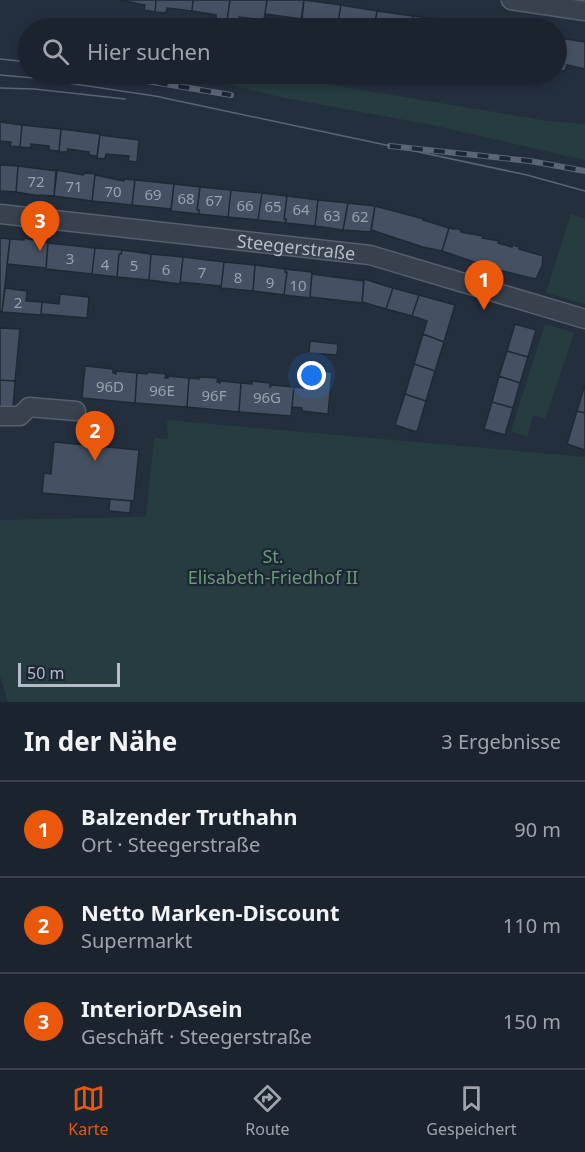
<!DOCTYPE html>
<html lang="de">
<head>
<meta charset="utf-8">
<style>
  body { margin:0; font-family:"Noto Sans",sans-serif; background:#282f3a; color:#f1f3f6 }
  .scale { position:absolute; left:18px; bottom:15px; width:102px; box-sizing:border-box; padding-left:6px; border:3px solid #b4bcc9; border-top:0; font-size:16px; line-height:21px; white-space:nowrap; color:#b4bcc9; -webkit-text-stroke:4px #1d2633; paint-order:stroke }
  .you { position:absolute; left:312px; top:376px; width:21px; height:21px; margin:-15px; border:4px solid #fff; border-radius:50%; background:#1a73e8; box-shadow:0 0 0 9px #1a73e833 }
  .badge { display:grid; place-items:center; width:39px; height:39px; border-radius:50%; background:#ea580c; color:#fff; font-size:20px; font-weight:700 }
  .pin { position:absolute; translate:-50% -50px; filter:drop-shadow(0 2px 3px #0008) }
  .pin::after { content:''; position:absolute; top:32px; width:21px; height:18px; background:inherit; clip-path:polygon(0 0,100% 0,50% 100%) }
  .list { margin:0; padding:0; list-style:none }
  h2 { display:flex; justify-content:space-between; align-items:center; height:78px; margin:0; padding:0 24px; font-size:26px }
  h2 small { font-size:20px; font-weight:400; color:#a0a4aa }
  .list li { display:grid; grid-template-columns:39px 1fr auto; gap:18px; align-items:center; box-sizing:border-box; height:96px; padding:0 24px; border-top:2px solid #39404a }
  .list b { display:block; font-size:22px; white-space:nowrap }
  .list p { margin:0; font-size:20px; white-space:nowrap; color:#a0a4aa }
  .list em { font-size:20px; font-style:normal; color:#a0a4aa }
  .icon { flex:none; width:33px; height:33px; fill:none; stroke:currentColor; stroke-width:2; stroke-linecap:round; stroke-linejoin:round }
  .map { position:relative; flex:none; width:585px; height:702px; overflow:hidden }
  .search { position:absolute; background:#1b232e; box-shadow:0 3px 9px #0003; left:18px; right:18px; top:18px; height:66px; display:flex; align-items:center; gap:15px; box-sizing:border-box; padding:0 21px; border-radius:33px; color:#a0a4aa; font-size:22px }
  .sheet { height:366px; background:#1b232e }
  nav { display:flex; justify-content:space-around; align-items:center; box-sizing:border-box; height:84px; border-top:2px solid #39404a; background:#1b232e; font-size:16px; color:#a0a4aa }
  nav a { display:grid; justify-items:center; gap:3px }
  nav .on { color:#ea580c }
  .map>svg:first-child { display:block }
</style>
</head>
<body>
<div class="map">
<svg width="585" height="702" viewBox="0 0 585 702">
  <rect width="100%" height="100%" fill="#242f3e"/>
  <path fill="#263c3f" d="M221,74H267L548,121L585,124V160L432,125L280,97L220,82Z
    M571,214L585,219V304L546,293Z
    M545,324L574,333L545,419L533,415L527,437L511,431Z
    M167,420L585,457V702H8L0,676V520L146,517L154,438L168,439Z"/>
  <path fill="#455162" stroke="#1f2835" stroke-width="1.5" d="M120,0H156L155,12L144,10L145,5Z
    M156,0H193L192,11L167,8L166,13L155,12Z
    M193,0H230L227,21L216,20V15L192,11Z
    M230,0H267L264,20L239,17L238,23L227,21Z
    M267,0H304L302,19L265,14Z
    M304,0L341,5L337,28L300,26Z
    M341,5L377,11L374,28H337Z
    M377,11L413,16L411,28H374Z
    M413,16L449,21L448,28H411Z
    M449,21L486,27V28H448Z
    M559,38L585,42V69L567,65L565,71L556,70Z
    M0,122L22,125L20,147L10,146L11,142L0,141Z
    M22,125L61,129L59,151L49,150V146L31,144V148L20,147Z
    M61,129L100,134L97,156L89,155V152L68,149L67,152H59Z
    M100,135L139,140L137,162L128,161L129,156L117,155L106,154L105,159L97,158Z
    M0,165L18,166L16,192L1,191L0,192Z
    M18,166L57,171L54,196L40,195V196L16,192Z
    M56,170L83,175L86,173L95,174L92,201L54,196Z
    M95,175L124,181V179L135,180L132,205L92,201Z
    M135,180L174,184L171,209L132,205Z
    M174,184L200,187L197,210H199V214L171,211Z
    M200,187L231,190L228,217L199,214V210H197Z
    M231,190L262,193L258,220L228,217Z
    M262,193L287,196L284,219H286V223L258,220Z
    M287,196L318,200L315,226L286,223V219H284Z
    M318,200L348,203L343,230L315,226Z
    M348,203L375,206L371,232L343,230Z
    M375,206L424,219L423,220L449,228L442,251L423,247L371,230Z
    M449,228L454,229V228L461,230V232L483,236L482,238L499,241L498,243L512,247V245L520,247L519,249L543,256L542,266L536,279L498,270L442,251Z
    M0,238L10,239L2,312L0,311Z
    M24,238L48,243L46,268L7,264L10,239L24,240Z
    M48,243L95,248L92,274L46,269Z
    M95,248L122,250L121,254H119L117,277L92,274Z
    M122,250L151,254L149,280L117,277L119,254H121Z
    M151,254L183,257L180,284L149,280Z
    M183,257L224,262L221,288L220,286L181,282L180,284Z
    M224,262L255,265L253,291L221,288Z
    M255,265L285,269V272H287L284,295L253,291Z
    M285,269L312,272L310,298L284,295L287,272H285Z
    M312,274L364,281L362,303L310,297Z
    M364,279L393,288L386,309L362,302Z
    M5,288L27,291L26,301L42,302L41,315L2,312Z
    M393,288L419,295L412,316L386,309Z
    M60,294L89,297L87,318L41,314L42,302L59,304Z
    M419,295L455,305L444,342L423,334L427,321L412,316Z
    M515,324L536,330L528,357L507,351Z
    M0,328L20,329L15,381L0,380Z
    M423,334L444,342L435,371L414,364Z
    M310,341L338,344L337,355L309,353Z
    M507,351L528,357L520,383L499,376Z
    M414,364L435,371L426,401L405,394Z
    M85,366L113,369V373L116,374V371L137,373L135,403L82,398Z
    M305,370L332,372L328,414L302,411V408L292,407L294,387L304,388Z
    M148,372L166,374L165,378H168V376L189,378L187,407L135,403L137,373L147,374Z
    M499,376L520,383L513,408L492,402Z
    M199,377L218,378L217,382L220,383V381L241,383L239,412L187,407L189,378L199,379Z
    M0,380L15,381L13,408L0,407Z
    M252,381L270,383V387L272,385L294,387L291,416L239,412L241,383L252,384Z
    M585,384V413L577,411Z
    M405,394L426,401L417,432L395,425Z
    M492,402L513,408L505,435L484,429Z
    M577,411L585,413V450L567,444Z
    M54,442L139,450L134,501L42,493L44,473L51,474Z
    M110,499L131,501L130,513L109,511Z"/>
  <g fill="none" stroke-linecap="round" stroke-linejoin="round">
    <g stroke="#565f6c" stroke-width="21">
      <g id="minor">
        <path d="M511,0L585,11"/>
        <path id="s1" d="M0,214L370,255L585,319"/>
        <path d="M0,416H20L29,407L76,411"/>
      </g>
    </g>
    <use href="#minor" stroke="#38414e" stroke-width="18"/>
    <path stroke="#5a6575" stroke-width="1.5" d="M0,59L28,62
      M107,74L135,79
      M0,75L34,78L155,96L527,175L585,191
      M0,88L34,89L125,99"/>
    <g stroke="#5a6575" stroke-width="6">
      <path id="rail" d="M135,79L231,95
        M390,146L530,161L585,171"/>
    </g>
    <use href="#rail" stroke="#1d2633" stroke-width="4" stroke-dasharray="11" stroke-linecap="butt"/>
  </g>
  <g text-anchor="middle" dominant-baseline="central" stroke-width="4.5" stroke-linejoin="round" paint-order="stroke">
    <g font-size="15" fill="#98a1af">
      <text x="36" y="181">72</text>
      <text x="74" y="186">71</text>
      <text x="113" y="191">70</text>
      <text x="153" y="194">69</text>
      <text x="186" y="198">68</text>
      <text x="214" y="200">67</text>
      <text x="245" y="205">66</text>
      <text x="273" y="206">65</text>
      <text x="301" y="209">64</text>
      <text x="332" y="215">63</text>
      <text x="360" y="216">62</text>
      <text x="70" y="258">3</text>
      <text x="105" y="264">4</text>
      <text x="134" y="265">5</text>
      <text x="166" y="269">6</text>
      <text x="202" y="272">7</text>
      <text x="238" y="277">8</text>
      <text x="270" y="282">9</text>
      <text x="298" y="285">10</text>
      <text x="18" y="302">2</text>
      <text x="110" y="386">96D</text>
      <text x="162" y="390">96E</text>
      <text x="214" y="395">96F</text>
      <text x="267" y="397">96G</text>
    </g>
    <g font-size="18" fill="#b4bcc9" stroke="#1d2633">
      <text stroke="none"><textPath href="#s1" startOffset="298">Steegerstraße</textPath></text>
    </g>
    <g font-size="18" fill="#6b9a76" stroke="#1d2633">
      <text x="273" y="556">St.<tspan x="273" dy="21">Elisabeth-Friedhof II</tspan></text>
    </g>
  </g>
</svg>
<div class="scale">50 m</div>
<div class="you"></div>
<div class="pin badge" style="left:484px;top:310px">1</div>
<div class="pin badge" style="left:95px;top:461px">2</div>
<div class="pin badge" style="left:40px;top:251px">3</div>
<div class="search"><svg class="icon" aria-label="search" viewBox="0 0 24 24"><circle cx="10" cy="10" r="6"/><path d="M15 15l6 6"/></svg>Hier suchen</div>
</div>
<section class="sheet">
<h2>In der Nähe<small>3 Ergebnisse</small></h2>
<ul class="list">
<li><span class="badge">1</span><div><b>Balzender Truthahn</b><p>Ort · Steegerstraße</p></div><em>90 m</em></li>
<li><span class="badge">2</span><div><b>Netto Marken-Discount</b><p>Supermarkt</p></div><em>110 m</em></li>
<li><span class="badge">3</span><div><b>InteriorDAsein</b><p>Geschäft · Steegerstraße</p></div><em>150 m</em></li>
</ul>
</section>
<nav>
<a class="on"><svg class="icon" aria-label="map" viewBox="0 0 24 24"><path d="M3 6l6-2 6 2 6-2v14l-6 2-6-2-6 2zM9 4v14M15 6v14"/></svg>Karte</a>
<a><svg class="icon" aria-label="directions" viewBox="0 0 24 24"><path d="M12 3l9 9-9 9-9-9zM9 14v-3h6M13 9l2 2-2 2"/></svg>Route</a>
<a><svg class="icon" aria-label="saved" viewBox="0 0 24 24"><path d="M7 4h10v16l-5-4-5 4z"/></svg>Gespeichert</a>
</nav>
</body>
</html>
